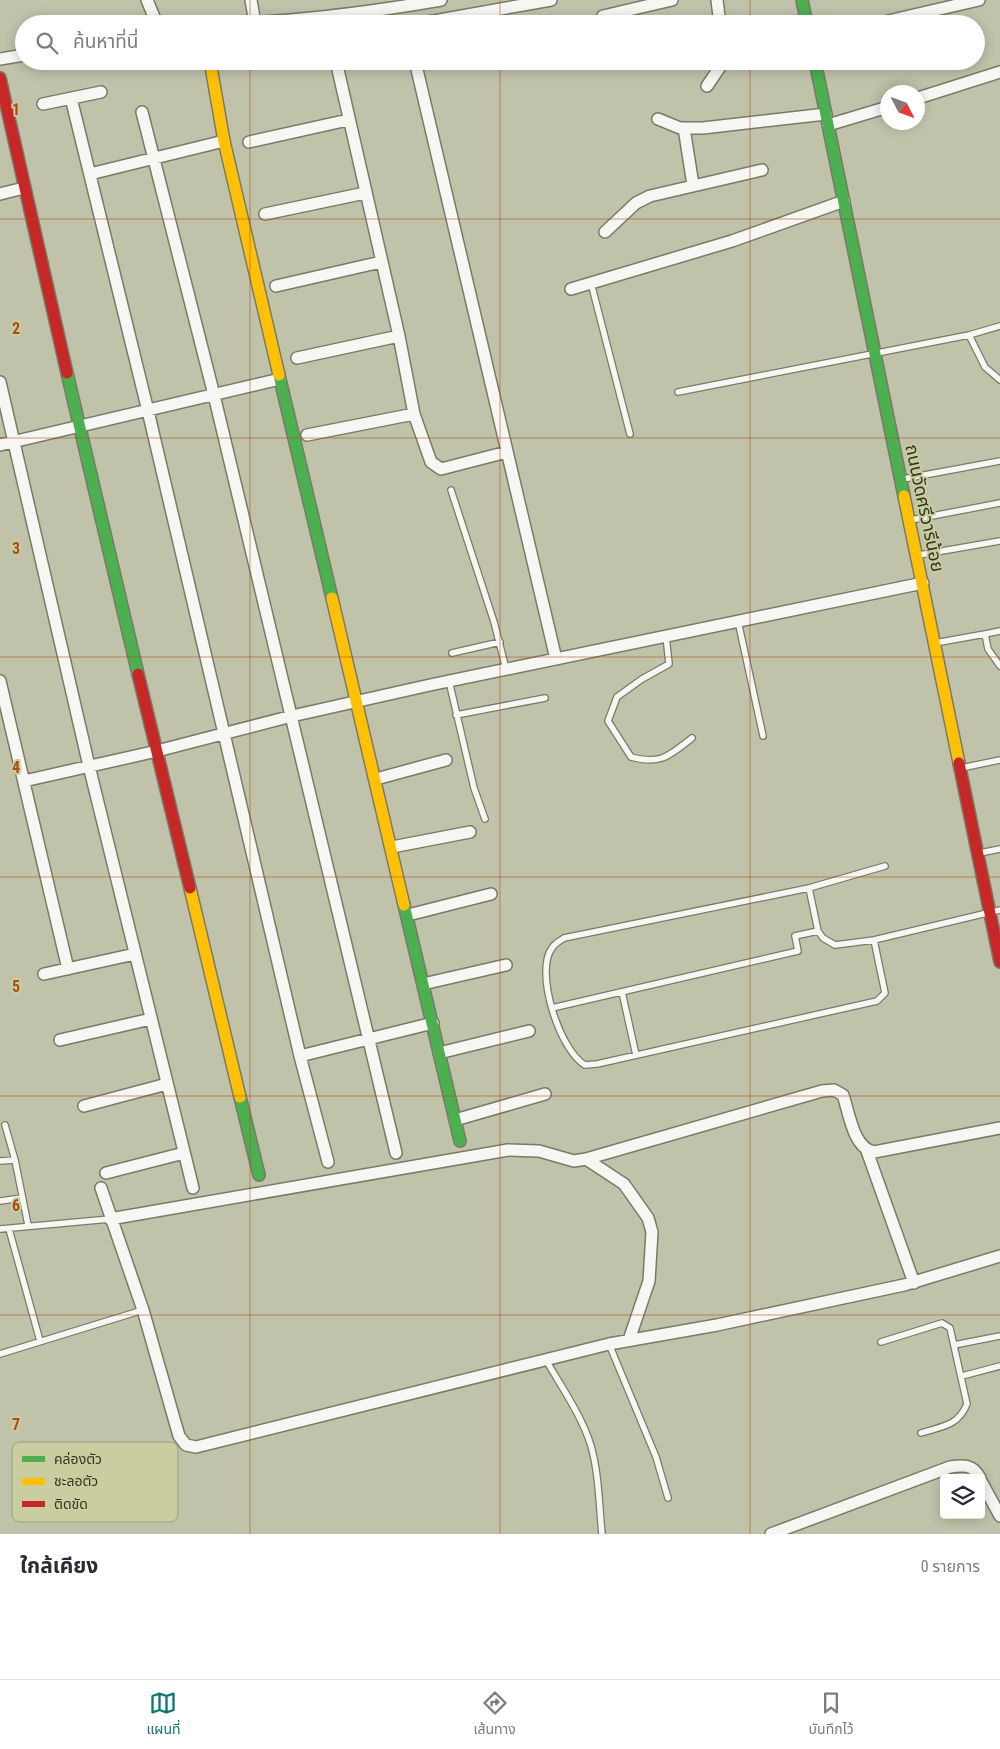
<!DOCTYPE html>
<html lang="th">
<head>
<meta charset="utf-8">
<style>
  body { margin:0; font-family:"Roboto Condensed","Noto Sans Thai",sans-serif; background:#f2f2f3; color:#2b2b33 }
  .controls { position:absolute; right:15px; bottom:15px; display:grid; overflow:hidden; border-radius:5px; box-shadow:0 2px 12px #0003 }
  .controls button { width:45px; height:45px; display:grid; place-items:center; padding:0; border:0; border-bottom:1px solid #e1e1e2; background:#fff; color:#2b2b33; font:25px sans-serif }
  .compass { position:absolute; left:880px; top:85px; width:45px; height:45px; border-radius:50%; background:#fff; box-shadow:0 2px 12px #0003; rotate:132deg }
  .list { margin:0; padding:0; list-style:none }
  h2 { display:flex; justify-content:space-between; align-items:center; height:65px; margin:0; padding:0 20px; font-size:21px }
  h2 small { font-size:16px; font-weight:400; color:#7c7c81 }
  .icon { flex:none; width:28px; height:28px; fill:none; stroke:currentColor; stroke-width:2; stroke-linecap:round; stroke-linejoin:round }
  .map { position:relative; flex:none; width:1000px; height:1534px; overflow:hidden }
  .search { position:absolute; background:#fff; box-shadow:0 2px 12px #0003; left:15px; right:15px; top:15px; height:55px; display:flex; align-items:center; gap:12px; box-sizing:border-box; padding:0 18px; border-radius:28px; color:#7c7c81; font-size:19px }
  .sheet { height:145px; background:#fff }
  nav { display:flex; justify-content:space-around; align-items:center; box-sizing:border-box; height:70px; border-top:1px solid #e1e1e2; background:#fff; font-size:14px; color:#7c7c81 }
  nav a { display:grid; justify-items:center; gap:2px }
  nav .on { color:#0f766e }
  .map>svg:first-child { display:block }
</style>
</head>
<body>
<div class="map">
<svg width="1000" height="1534" viewBox="0 0 1000 1534">
  <rect width="100%" height="100%" fill="#c1c2aa"/>
  <g fill="none" stroke-linecap="round" stroke-linejoin="round">
    <g stroke="#7a7a68" stroke-width="8">
      <path id="lane" d="M591,283L630,434
        M969,335L985,367L1000,380
        M678,392L969,335L1000,326
        M903,479L1000,461
        M451,490L494,622L506,669
        M911,520L1000,503
        M919,555L1000,541
        M738,621L763,736
        M1000,631L985,634L988,649L1000,666
        M666,636L669,664L642,679L617,697L608,721L631,757C661,765 669,756 692,738
        M935,643L985,634
        M452,653L500,642
        M449,681L474,788L485,819
        M456,715L545,698
        M961,768L1000,760
        M980,853L1000,849
        M809,888L818,931L823,938L835,945L874,940L1000,910
        M874,940L885,993L877,1001L597,1064L585,1065C560,1051 534,972 552,948C555,943 560,941 564,938L809,888L885,866
        M622,992L636,1055
        M552,1008L798,951L795,936L818,931
        M5,1125L15,1160
        M0,1161L15,1160L28,1225
        M0,1201L22,1198
        M0,1229L110,1219
        M9,1229L40,1341
        M881,1342L942,1323L950,1328L967,1404C958,1426 943,1426 921,1433
        M609,1344L656,1457L668,1498
        M954,1345L1000,1336
        M0,1354L143,1310
        M546,1360C562,1388 582,1416 591,1446C599,1474 599,1505 602,1534
        M962,1376L1000,1366"/>
    </g>
    <g stroke="#7a7a68" stroke-width="14">
      <path id="street" d="M147,0L157,24
        M251,0L255,23
        M717,0L720,24
        M603,16L672,0
        M220,24C297,22 366,13 441,0
        M417,24L551,0
        M875,24L979,0
        M0,59L24,55
        M336,61L399,336L414,414L431,462L441,469L507,452
        M415,61L556,659
        M237,63L249,61
        M707,86L724,61
        M71,98L148,411L300,1056L328,1162
        M918,98L1000,72
        M43,104L101,92
        M142,112L214,395L396,1153
        M658,119L680,128H703L826,114
        M828,125L888,107
        M684,128L693,185
        M249,142L348,120
        M90,174L224,141
        M0,194L24,188
        M265,214L365,193
        M605,232L636,203L650,196L762,170
        M276,286L381,262
        M571,289L732,241L844,201
        M297,358L399,336
        M0,382L89,766L193,1188
        M307,435L414,414
        M0,445L280,379
        M0,681L68,969
        M376,779L446,760
        M24,781L157,751L292,716L430,685L923,583
        M392,847L470,832
        M408,915L491,894
        M44,974L135,954
        M423,984L506,965
        M60,1040L151,1019
        M439,1053L529,1031
        M300,1056L433,1023
        M84,1106L167,1084
        M455,1120L545,1094
        M867,1151L914,1283
        M586,1159L624,1184L648,1218L652,1232L649,1281L629,1340
        M106,1173L184,1153
        M101,1188L143,1310L179,1436L186,1445L196,1447L609,1344L717,1325L904,1285L1000,1256
        M110,1219L508,1150L539,1151L574,1161L586,1159L822,1091L834,1090L843,1095C849,1112 853,1148 874,1152L1000,1128
        M981,1481L1000,1516
        M771,1534L950,1467C963,1465 973,1464 980,1478"/>
    </g>
    <g stroke="#7a7a68" stroke-width="14">
      <path id="fast" d="M802,0L807,24
        M815,61L904,496
        M67,373L138,674
        M279,375L332,598
        M404,905L460,1141
        M240,1097L259,1175"/>
    </g>
    <g stroke="#7a7a68" stroke-width="14">
      <path id="slow" d="M210,61L224,141L279,375
        M904,496L959,763
        M332,598L404,905
        M190,888L240,1097"/>
    </g>
    <g stroke="#7a7a68" stroke-width="14">
      <path id="jam" d="M0,78L67,373
        M138,674L190,888
        M959,763L1000,962"/>
    </g>
    <use href="#lane" stroke="#f6f6f2" stroke-width="5.5"/>
    <use href="#street" stroke="#f6f6f2" stroke-width="11"/>
    <use href="#fast" stroke="#4caf50" stroke-width="11"/>
    <use href="#slow" stroke="#ffc107" stroke-width="11"/>
    <use href="#jam" stroke="#c62828" stroke-width="11"/>
  </g>
  <path fill="none" stroke="#a94d14" stroke-width="1" stroke-opacity="0.55" d="M250,0V24M500,0V24M750,0V24M250,61V1534M500,61V1534M750,61V1534M0,219H1000M0,438H1000M0,657H1000M0,877H1000M0,1096H1000M0,1315H1000"/>
  <g text-anchor="middle" dominant-baseline="central" stroke-width="4" stroke-linejoin="round" paint-order="stroke">
    <g font-size="18" fill="#343623" stroke="#c9cd9f">
      <text transform="translate(925 508) rotate(78)">ถนนวัดศรีวารีน้อย</text>
    </g>
  </g>
  <rect x="12" y="1442" width="166" height="80" rx="8" fill="#c9cd9f" stroke="#9ca07a" stroke-width="1"/>
  <rect x="22" y="1456" width="23" height="6" fill="#4caf50"/>
  <rect x="22" y="1478" width="23" height="7" fill="#ffc107"/>
  <rect x="22" y="1501" width="23" height="6" fill="#c62828"/>
  <g font-size="14" fill="#343623">
    <text x="54" y="1464">คล่องตัว</text>
    <text x="54" y="1486">ชะลอตัว</text>
    <text x="54" y="1509">ติดขัด</text>
  </g>
  <g font-size="16" text-anchor="middle" font-weight="bold" fill="#a94d14" stroke="#c9cd9f" stroke-width="4" stroke-linejoin="round" paint-order="stroke">
    <text x="16" y="115">1</text>
    <text x="16" y="334">2</text>
    <text x="16" y="554">3</text>
    <text x="16" y="773">4</text>
    <text x="16" y="992">5</text>
    <text x="16" y="1211">6</text>
    <text x="16" y="1430">7</text>
  </g>
</svg>
<div class="controls">
<button><svg class="icon" aria-label="layers" viewBox="0 0 24 24"><path d="M12 4l9 5-9 5-9-5zM3 14l9 5 9-5"/></svg></button>
</div>
<svg class="compass" viewBox="-18 -18 36 36"><path d="M0-13l5 13h-10z" fill="#e53935"/><path d="M0 13l5-13h-10z" fill="#7c7c81"/></svg>
<div class="search"><svg class="icon" aria-label="search" viewBox="0 0 24 24"><circle cx="10" cy="10" r="6"/><path d="M15 15l6 6"/></svg>ค้นหาที่นี่</div>
</div>
<section class="sheet">
<h2>ใกล้เคียง<small>0 รายการ</small></h2>
<ul class="list">
</ul>
</section>
<nav>
<a class="on"><svg class="icon" aria-label="map" viewBox="0 0 24 24"><path d="M3 6l6-2 6 2 6-2v14l-6 2-6-2-6 2zM9 4v14M15 6v14"/></svg>แผนที่</a>
<a><svg class="icon" aria-label="directions" viewBox="0 0 24 24"><path d="M12 3l9 9-9 9-9-9zM9 14v-3h6M13 9l2 2-2 2"/></svg>เส้นทาง</a>
<a><svg class="icon" aria-label="saved" viewBox="0 0 24 24"><path d="M7 4h10v16l-5-4-5 4z"/></svg>บันทึกไว้</a>
</nav>
</body>
</html>
